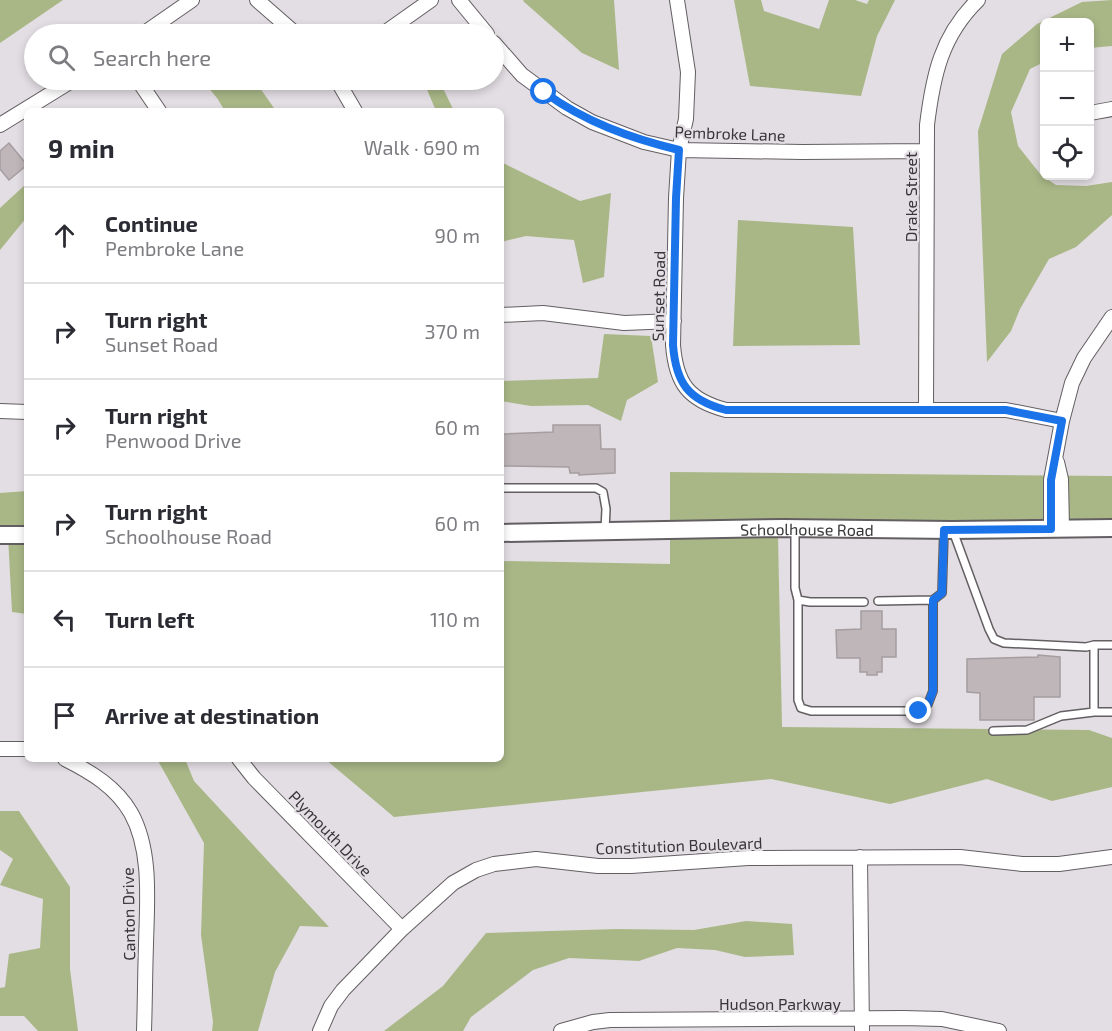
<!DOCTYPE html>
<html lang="en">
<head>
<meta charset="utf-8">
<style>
  body { margin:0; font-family:"Exo 2",sans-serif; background:#f2f2f3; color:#2b2b33 }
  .controls { position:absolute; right:18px; top:18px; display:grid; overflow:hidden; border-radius:9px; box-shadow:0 3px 9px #0003 }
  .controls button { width:54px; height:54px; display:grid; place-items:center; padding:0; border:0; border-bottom:2px solid #e1e1e2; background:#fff; color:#2b2b33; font:30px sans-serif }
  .stop { position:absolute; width:18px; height:18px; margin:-14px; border:4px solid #1a73e8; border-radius:50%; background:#fff }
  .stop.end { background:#1a73e8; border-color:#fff; box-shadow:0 2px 6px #0008 }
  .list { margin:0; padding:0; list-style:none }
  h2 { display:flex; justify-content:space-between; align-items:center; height:78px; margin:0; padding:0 24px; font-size:26px }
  h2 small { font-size:20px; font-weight:400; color:#7c7c81 }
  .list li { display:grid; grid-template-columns:39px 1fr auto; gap:18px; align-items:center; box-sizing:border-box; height:96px; padding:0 24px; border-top:2px solid #e1e1e2 }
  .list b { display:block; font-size:22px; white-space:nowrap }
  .list p { margin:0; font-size:20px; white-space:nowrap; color:#7c7c81 }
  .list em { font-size:20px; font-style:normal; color:#7c7c81 }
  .icon { flex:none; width:33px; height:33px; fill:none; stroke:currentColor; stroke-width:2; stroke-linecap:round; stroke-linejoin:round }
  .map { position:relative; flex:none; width:1112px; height:1031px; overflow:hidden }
  .search { position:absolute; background:#fff; box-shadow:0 3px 9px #0003; left:24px; top:24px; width:480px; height:66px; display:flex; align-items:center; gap:15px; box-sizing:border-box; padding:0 21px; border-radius:33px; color:#7c7c81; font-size:22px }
  .panel { position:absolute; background:#fff; box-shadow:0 3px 9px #0003; left:24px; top:108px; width:480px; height:654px; border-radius:9px }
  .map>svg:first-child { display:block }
</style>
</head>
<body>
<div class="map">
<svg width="1112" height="1031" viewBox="0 0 1112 1031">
  <rect width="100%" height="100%" fill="#e3dee3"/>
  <path fill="#a9b787" d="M0,0H63L0,43Z
    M524,0H614L619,70L582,53L523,1Z
    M734,0H761L764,11L819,29L829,0H855L867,4L869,0H895L877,36L861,96L750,86Z
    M1112,0V46L1090,48V22H1044V62L1030,69L1011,112L1018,146L1041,175L1056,185L1086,186L1112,182V215L1076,247L1049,259L1020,309L1011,331L987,362L978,131L1002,54L1037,24L1082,2Z
    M202,80H251L260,88L276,111H225L217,98Z
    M423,80H439L454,111H436Z
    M501,162L580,201L611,193L604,277L583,283L574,240L526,236L501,242Z
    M27,183V217L0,250V208Z
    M738,220L853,227L860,345L733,346Z
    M604,334L651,336L658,382L627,400L621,421L588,405L531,406L501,401V381L598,378Z
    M670,472L1112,476V530L778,535L782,727L1089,730L1112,738V787L1052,801L987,779L890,804L771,779L394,817L325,759H501V561L670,564Z
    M27,491V614L12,612L8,536H0V493Z
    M157,759H185L194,781L329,927L300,926L275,972L258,1031H212L213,1022L201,935L204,843Z
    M0,811H19L70,887V969L78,1031H38L24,1016H0V988L5,987L9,954L40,948L43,899L0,885L13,859L0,850Z
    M746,921L792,924L794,955L745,957L715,950L677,948L639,961L569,958L533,970L471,1017L463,1031H384L443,986L486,933L617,929L694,930Z"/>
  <path fill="#beb6b8" stroke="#a59da0" stroke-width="1.5" d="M9,143L27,165L9,180L0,169V151Z
    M553,425H600L601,449H615V473L579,475V473H570L569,467L502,466L501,434L553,432Z
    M861,611H882V629H896V657H882V672H877V675H867V672H860V658H837L836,630L861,629Z
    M1038,655L1060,657V697H1034V720H980V693L967,692V659L1038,657Z"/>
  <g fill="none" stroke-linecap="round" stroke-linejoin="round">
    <g stroke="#635e62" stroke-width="10">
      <path id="service" d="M501,488H596L603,492L606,509L605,530
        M795,528V588L798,600V700L801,708L811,711H919L928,704L933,691V600
        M953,531L989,629L994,639L1004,643L1086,647L1094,645H1112
        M798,600L810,602H864
        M878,601L933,600L942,593L944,530
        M1094,645V712H1112
        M993,731L1027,730L1061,716L1094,712"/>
    </g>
    <g stroke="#635e62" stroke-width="16">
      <path id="minor" d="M257,0L296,34
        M459,0L487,34
        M677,0L688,72L686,119L679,150L676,198L673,345C676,383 688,400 726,410H1006L1062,421
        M143,34L192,0
        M383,34L431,0
        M494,43L522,75L567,108L592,122L644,142L679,150L802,152L927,151
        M138,80L159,111
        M337,80L355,111
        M1090,113L1112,109
        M0,125L73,80
        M501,315L543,313L624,323L674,321
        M926,408L927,125C933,76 941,36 978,0
        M0,411L27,412
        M1057,462L1061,479L1062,529
        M1051,529V480L1062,421L1072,383L1084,358L1112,317
        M0,749H27
        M65,759C91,772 116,787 131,813C152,851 147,902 146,944C145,973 145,1002 144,1031
        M239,759L254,778L402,929
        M860,857L862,1031
        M320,1031L331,1006L343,990L402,929L453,883L476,870L494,864L536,859L598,866H631L748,858L960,857L1022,864H1059L1112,857
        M561,1031L593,1022L610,1020L903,1018L942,1019L999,1031"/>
    </g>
    <g stroke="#635e62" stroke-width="20">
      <g id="tertiary">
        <path id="s1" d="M501,533L783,528L952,530L1112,528"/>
        <path d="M0,535H27"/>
      </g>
    </g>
    <use href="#service" stroke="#fff" stroke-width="7"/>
    <use href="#minor" stroke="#fff" stroke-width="14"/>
    <use href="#tertiary" stroke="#fff" stroke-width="16"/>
  </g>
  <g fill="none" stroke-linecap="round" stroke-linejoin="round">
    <path stroke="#1a73e8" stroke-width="8" d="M544,92C585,122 630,138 679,150L676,198L673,345C676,383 688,400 726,410H1006L1062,421L1051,480V529L944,530L942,593L933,600V691L928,704L919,711"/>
  </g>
  <g text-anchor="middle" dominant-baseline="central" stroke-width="4.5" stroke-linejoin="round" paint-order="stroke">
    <g font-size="16" fill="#383638" stroke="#e3dee3">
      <text transform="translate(730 133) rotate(2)">Pembroke Lane</text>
      <text transform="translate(910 197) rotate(-90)">Drake Street</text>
      <text transform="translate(658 296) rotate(-89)">Sunset Road</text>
      <text stroke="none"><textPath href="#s1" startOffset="306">Schoolhouse Road</textPath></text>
      <text transform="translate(331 833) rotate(46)">Plymouth Drive</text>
      <text transform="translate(679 845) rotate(-2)">Constitution Boulevard</text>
      <text transform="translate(128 914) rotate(-91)">Canton Drive</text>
      <text x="780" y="1003">Hudson Parkway</text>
    </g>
  </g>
</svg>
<div class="controls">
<button>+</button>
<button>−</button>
<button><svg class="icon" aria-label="locate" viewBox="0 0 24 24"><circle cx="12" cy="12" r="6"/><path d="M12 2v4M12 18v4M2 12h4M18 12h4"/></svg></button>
</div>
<div class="stop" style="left:544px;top:92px"></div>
<div class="stop end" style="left:919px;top:711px"></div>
<div class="search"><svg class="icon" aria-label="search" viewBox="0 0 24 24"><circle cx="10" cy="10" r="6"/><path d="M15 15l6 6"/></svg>Search here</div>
<section class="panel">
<h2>9 min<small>Walk · 690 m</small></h2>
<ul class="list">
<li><svg class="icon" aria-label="ahead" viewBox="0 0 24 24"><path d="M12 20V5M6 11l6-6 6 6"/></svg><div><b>Continue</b><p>Pembroke Lane</p></div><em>90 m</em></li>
<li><svg class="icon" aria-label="right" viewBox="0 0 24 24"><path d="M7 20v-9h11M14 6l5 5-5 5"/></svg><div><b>Turn right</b><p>Sunset Road</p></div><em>370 m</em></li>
<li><svg class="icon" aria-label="right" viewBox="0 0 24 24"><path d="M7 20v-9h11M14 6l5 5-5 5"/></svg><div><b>Turn right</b><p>Penwood Drive</p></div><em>60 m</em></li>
<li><svg class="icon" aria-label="right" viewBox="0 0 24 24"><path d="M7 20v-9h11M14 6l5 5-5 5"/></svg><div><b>Turn right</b><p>Schoolhouse Road</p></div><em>60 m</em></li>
<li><svg class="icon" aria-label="left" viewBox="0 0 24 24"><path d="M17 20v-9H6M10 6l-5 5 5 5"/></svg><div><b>Turn left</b></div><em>110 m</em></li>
<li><svg class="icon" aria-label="arrive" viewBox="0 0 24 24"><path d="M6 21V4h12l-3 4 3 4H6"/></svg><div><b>Arrive at destination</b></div></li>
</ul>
</section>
</div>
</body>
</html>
